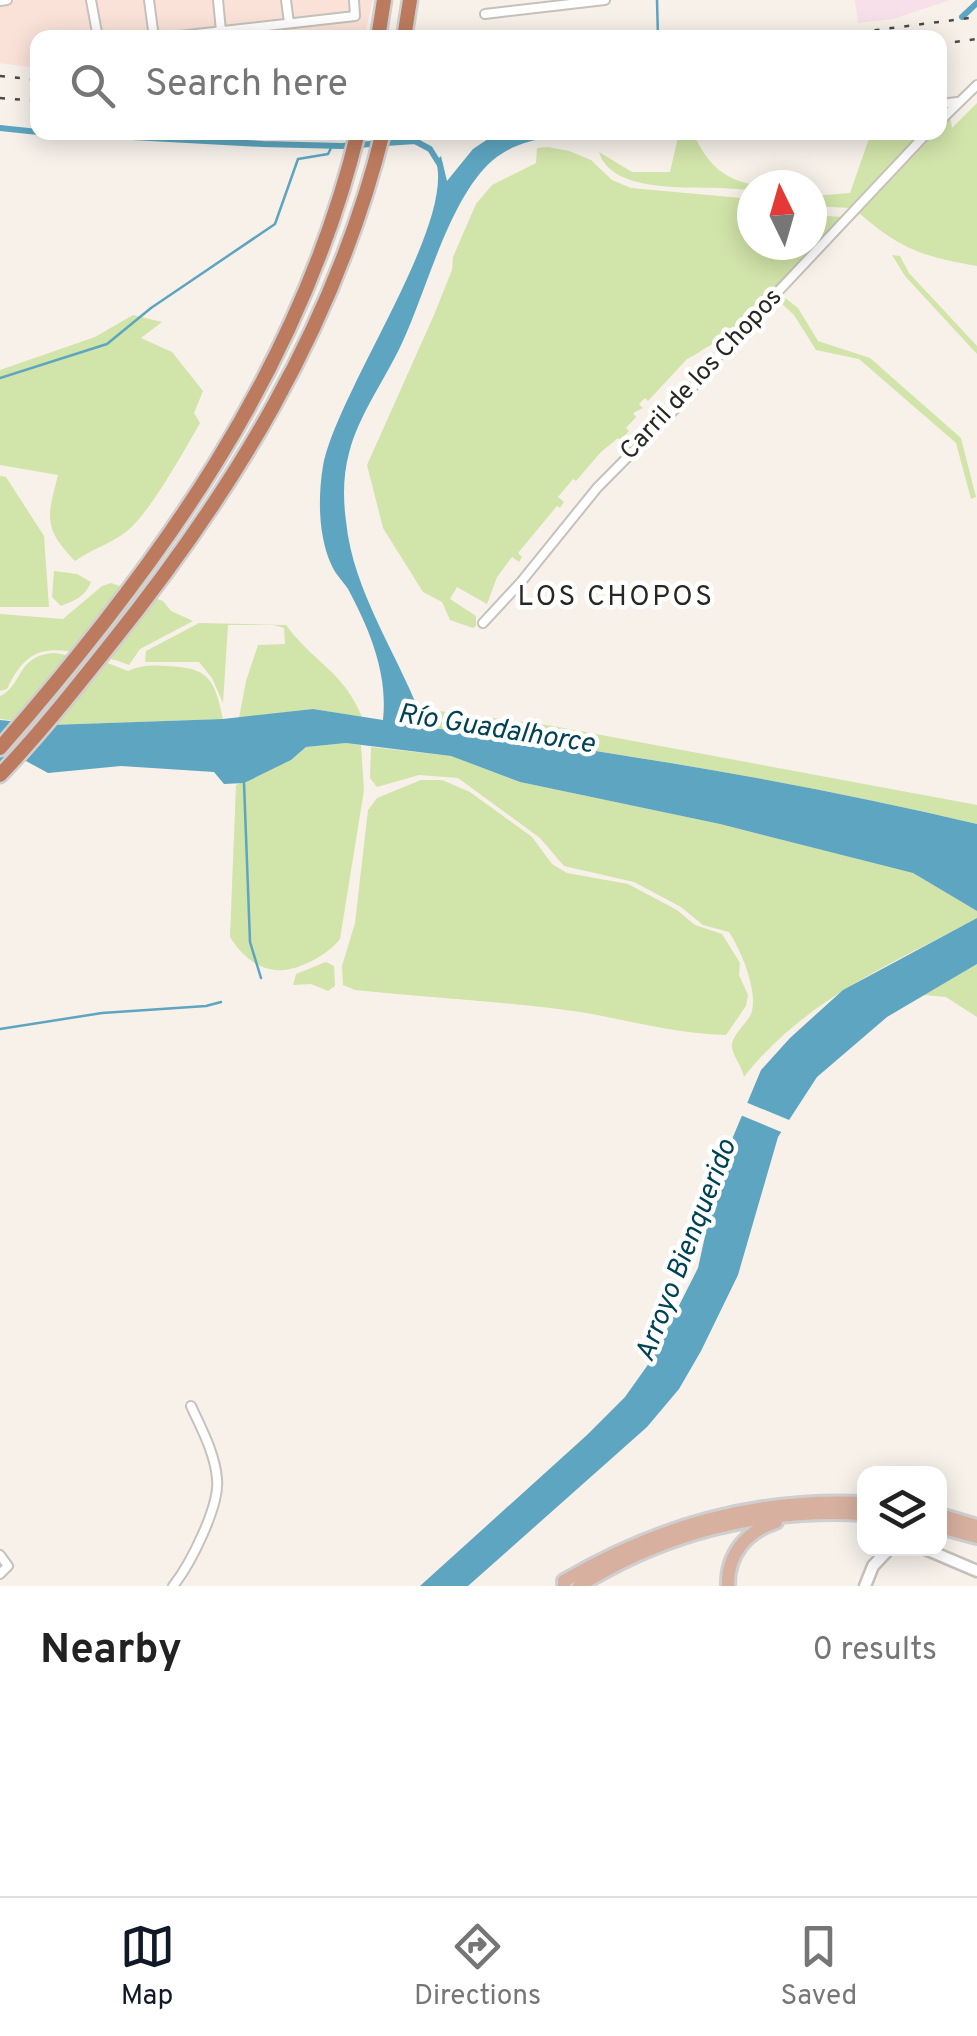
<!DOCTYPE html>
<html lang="en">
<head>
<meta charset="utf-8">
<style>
  body { margin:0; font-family:Overpass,sans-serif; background:#f2f2f2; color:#222 }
  .controls { position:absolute; right:30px; bottom:30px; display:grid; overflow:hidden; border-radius:20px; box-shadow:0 5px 25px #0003 }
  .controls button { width:90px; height:90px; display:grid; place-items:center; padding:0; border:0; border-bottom:2px solid #e0e0e0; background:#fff; color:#222; font:50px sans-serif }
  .compass { position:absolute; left:737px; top:170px; width:90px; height:90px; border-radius:50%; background:#fff; box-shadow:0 5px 25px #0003; rotate:355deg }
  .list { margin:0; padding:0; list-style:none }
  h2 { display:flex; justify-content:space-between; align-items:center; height:130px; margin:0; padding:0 40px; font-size:42px }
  h2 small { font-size:32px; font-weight:400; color:#767676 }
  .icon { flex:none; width:55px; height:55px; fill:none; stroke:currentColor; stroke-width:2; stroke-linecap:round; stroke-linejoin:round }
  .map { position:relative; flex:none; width:977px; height:1586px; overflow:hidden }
  .search { position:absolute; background:#fff; box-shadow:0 5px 25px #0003; left:30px; right:30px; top:30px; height:110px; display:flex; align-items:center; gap:25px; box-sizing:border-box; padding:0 35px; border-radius:20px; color:#767676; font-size:38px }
  .sheet { height:310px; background:#fff }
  nav { display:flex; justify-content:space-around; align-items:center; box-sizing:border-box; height:140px; border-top:2px solid #e0e0e0; background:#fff; font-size:28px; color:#767676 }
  nav a { display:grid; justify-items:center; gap:5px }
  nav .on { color:#111827 }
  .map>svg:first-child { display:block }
</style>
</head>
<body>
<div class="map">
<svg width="977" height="1586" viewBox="0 0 977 1586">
  <rect width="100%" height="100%" fill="#f7f1ea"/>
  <path fill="#fae2d8" d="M0,0H373L364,37L38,38L37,68L0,63Z"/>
  <path fill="#f8e0eb" d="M855,0H950L893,19L858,23Z"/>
  <path fill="#d1e4a9" d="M977,103V266C924,257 900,249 859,213L935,133L940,132V127L950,116L952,128Z
    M679,133H693C707,163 721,178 754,185L752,191C713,182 614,201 599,152L632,172H670Z
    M871,133H921L850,208L812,206V196L850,193Z
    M548,147L569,151L591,160L612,180L631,188L752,199V245H812V215L842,217L727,342C711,340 700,354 687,359L648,401L645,398L639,404L643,408L633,413L636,417L626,428L629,431L620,440L618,438L601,452L576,481L573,479L558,497L564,502L560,508L557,506L523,547L518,553L522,557L519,562L512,557L497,577L487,604L457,587L450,599L476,616V626L473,628L450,620L442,602L423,592L383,528L367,465L434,315L452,270L453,257L476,204L492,185L536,163L537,148Z
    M892,255L900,256L909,273L977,346V354L905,276Z
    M780,294L798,308L818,341L870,358L961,438L976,497L971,499L956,443L859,359L816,350L794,315L776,298Z
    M133,315L162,322L141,338L172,352L203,391L194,413L200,423C185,449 147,519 123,534C108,545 90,550 75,561C43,528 47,518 58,475L0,465V370L95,337Z
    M0,476L6,477L44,536L49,607H0Z
    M54,571L77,574L91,582C86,596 74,601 61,606L52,597Z
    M111,583L163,601L171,611L193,621L140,649L129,665C113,658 100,657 83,654C44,645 25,650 7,689L0,691V614L63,619L102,586Z
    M199,623L286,625C313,662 344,672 362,717L313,709L239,718L246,681L258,645L285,644L284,628L274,625H228L223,703L212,678L199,662H145L146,651Z
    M55,653L105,662L128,671C142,665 151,665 167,666C209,668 214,678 223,719L50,725L0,719V696C23,686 16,655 55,653Z
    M417,702L439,711L553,726L977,805V824C796,781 610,751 426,727Z
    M346,743L361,745L364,790L340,939C329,954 296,973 275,970C255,968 240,953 230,937L236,785L291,760L306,747Z
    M371,747L451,756L520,782L720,824L913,873L977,911V918C892,964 805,999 744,1077C742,1067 734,1057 732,1048C730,1036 746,1025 751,1014C759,993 741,950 729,932L703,925L681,907L634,882L564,866L540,838L458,778L419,775L377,787L370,778Z
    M421,780H442L470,792L532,837L552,864L567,873L628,884L677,910L695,925L722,934L740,963L739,975L748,995L746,1006L726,1035C677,1034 628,1020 580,1012C505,1001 430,998 355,990L343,985L342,966L355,923L368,810L377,798Z
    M326,962L334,966L335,986L328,991L311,984L293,985L296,974Z
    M977,964V1017L946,997L924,995Z"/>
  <path fill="#5da5c0" d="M497,133H594C558,137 522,136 493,160C449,198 427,290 402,343C385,380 359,414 349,453C343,475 343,499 346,521C353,594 401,658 425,727C610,751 796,781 977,824V911L913,873L720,824L520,782L451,756L346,743L306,747L291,760L244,783L224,784L214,772L121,766L48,773L26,761H0V720L50,725L223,719L313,709L383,720C388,674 370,630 348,589C343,581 335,574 331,564C318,535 318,496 323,466C338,390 455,226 436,161L441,156L447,181L473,149Z
    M977,918V964L887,1017L817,1077L778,1137L738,1275L701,1351L679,1389L647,1427L468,1586H420L587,1435L625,1397L652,1359L698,1268L720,1168L761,1070L790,1038L843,990Z"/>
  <path fill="#f7f1ea" d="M743,1101L794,1122L786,1134L738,1114Z"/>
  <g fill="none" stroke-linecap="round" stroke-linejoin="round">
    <path stroke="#5da5c0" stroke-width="2.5" d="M657,0L658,38
      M0,378L107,344L151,308L275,224L298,159L328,154L332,146
      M244,783L250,942L261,978
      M0,1029L102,1013L206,1006L221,1002"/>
    <path stroke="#5da5c0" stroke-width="6" d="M962,17L977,3
      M0,128L38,132
      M40,132L263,144L342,146L415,141L430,149L440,165"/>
    <g stroke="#c6c1ba" stroke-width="12">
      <path id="minor" d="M91,0L98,38
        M149,0L154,38
        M218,0L221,31
        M286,0L289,23
        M0,1L7,0
        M485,14L605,0
        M161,38L355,16L354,0
        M940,104L957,102
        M940,121L977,85
        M483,623L521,582L597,488L674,410L724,349L928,132
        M0,1555L8,1566L0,1574
        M173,1586C190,1565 220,1506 217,1479C215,1453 201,1428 191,1406"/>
    </g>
    <g stroke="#c6c1ba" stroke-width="15">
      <path id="tertiary" d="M923,1548L977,1571
        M865,1586L873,1566L890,1548"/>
    </g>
    <g stroke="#d0cfcf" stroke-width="18">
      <path id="primary" d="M940,1515L977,1526
        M940,1527L977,1537
        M564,1586V1581C658,1526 755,1498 864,1503
        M579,1586C665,1532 763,1508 864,1514
        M728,1586C727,1554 747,1531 776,1522"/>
    </g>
    <g stroke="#d0cfcf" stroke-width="19">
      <path id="motorway" d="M378,38L384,0
        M404,38L410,0
        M0,748C159,566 300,371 358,132
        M0,775C39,734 74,690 109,646C233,492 335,326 383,132"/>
    </g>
    <use href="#minor" stroke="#fff" stroke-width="8"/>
    <use href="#tertiary" stroke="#fff" stroke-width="10"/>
    <use href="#primary" stroke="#d7b09f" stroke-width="12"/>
    <use href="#motorway" stroke="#bc7b5f" stroke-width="14"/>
    <path stroke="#4b4945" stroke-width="2.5" stroke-dasharray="5 10" stroke-linecap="butt" d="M815,38L977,17
      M940,44L977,39
      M0,76L38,80
      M0,98L38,101"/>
  </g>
  <g text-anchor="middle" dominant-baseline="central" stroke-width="9" stroke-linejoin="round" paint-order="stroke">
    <g font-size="25" fill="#292724" stroke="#fff">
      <text transform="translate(702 375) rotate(-47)">Carril de los Chopos</text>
    </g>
    <g font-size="28" letter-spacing="2.5" fill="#292724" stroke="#fff">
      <text x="616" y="598">LOS CHOPOS</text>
    </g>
    <g font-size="28" font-style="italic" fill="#004255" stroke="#fff">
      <text transform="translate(496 730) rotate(9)">Río Guadalhorce</text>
      <text transform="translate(687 1251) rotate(-69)">Arroyo Bienquerido</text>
    </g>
  </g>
</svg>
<div class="controls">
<button><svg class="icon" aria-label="layers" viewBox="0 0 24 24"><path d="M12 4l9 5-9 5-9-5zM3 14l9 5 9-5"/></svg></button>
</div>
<svg class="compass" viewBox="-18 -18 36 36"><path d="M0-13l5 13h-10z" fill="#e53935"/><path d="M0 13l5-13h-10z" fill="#767676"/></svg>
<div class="search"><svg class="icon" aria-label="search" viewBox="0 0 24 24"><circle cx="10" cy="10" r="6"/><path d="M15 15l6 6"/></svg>Search here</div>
</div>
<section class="sheet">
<h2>Nearby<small>0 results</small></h2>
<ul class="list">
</ul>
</section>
<nav>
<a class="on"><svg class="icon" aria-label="map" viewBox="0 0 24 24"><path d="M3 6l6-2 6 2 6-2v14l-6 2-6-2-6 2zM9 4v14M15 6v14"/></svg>Map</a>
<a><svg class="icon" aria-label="directions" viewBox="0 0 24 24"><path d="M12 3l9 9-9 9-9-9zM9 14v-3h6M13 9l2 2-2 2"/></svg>Directions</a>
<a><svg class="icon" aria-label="saved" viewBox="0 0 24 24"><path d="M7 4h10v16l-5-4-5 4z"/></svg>Saved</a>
</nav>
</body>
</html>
